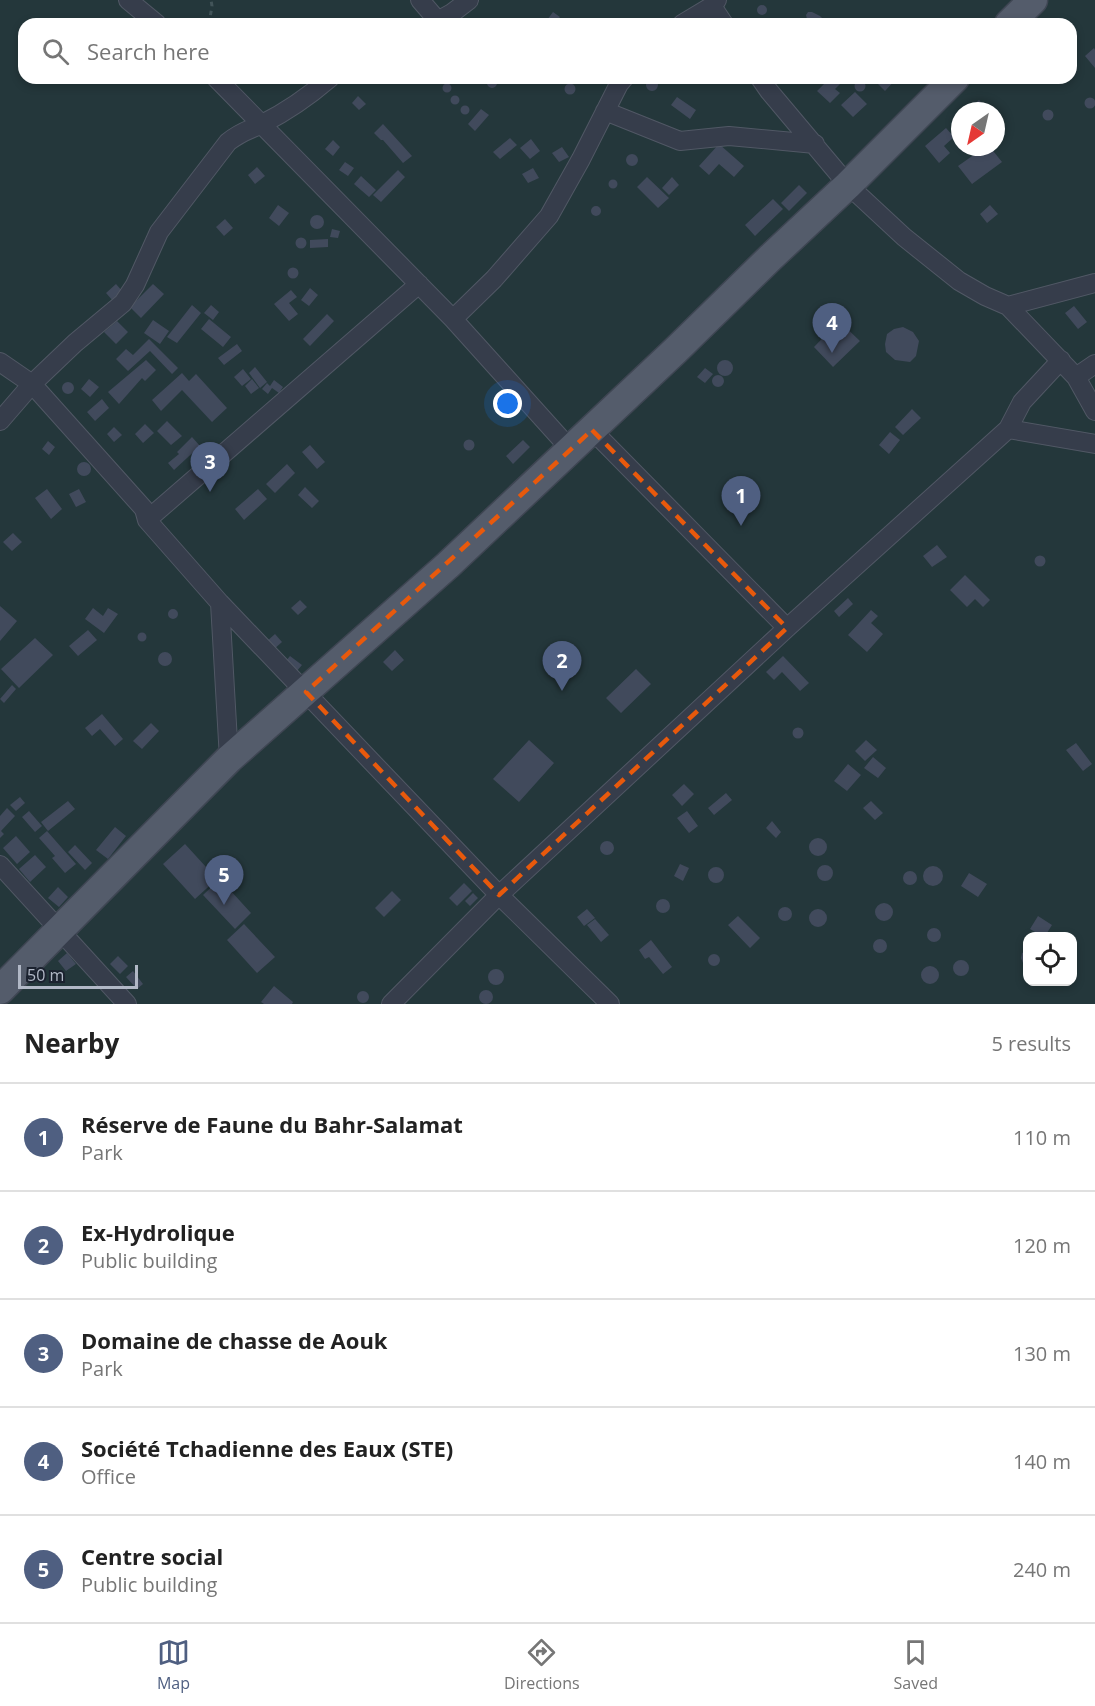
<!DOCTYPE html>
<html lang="en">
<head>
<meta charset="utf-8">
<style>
  body { margin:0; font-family:"Open Sans",sans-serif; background:#f2f2f2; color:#222 }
  .controls { position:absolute; right:18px; bottom:18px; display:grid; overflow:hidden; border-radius:12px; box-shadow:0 3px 9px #0003 }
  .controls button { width:54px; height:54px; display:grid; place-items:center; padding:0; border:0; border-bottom:2px solid #e0e0e0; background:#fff; color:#222; font:30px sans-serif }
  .compass { position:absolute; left:951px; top:102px; width:54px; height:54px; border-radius:50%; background:#fff; box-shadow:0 3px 9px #0003; rotate:214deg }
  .scale { position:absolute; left:18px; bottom:15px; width:120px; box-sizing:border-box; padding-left:6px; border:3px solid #b1b8c6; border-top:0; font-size:16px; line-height:21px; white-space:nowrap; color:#b1b8c6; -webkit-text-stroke:4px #1b222f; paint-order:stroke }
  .you { position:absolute; left:508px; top:404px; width:21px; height:21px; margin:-15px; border:4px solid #fff; border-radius:50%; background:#1a73e8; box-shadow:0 0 0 9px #1a73e833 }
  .badge { display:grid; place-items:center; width:39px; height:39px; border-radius:50%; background:#4f5f81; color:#fff; font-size:20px; font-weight:700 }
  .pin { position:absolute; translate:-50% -50px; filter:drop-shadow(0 2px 3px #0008) }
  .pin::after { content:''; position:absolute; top:32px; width:21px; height:18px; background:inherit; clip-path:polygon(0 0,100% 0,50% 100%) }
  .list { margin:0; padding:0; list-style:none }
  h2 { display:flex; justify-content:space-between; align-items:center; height:78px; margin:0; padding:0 24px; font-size:26px }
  h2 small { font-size:20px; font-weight:400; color:#767676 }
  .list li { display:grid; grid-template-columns:39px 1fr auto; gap:18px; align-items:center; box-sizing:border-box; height:108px; padding:0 24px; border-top:2px solid #e0e0e0 }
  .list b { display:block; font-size:22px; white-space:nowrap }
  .list p { margin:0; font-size:20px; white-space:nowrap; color:#767676 }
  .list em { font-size:20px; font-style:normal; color:#767676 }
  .icon { flex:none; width:33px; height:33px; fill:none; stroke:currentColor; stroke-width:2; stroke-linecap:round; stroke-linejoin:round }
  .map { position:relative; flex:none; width:1095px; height:1004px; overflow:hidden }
  .search { position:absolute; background:#fff; box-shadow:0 3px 9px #0003; left:18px; right:18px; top:18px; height:66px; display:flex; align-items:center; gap:15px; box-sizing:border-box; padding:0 21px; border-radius:18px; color:#767676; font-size:22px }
  .sheet { height:618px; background:#fff }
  nav { display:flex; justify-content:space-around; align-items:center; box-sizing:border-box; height:84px; border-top:2px solid #e0e0e0; background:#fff; font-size:16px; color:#767676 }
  nav a { display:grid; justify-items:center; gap:3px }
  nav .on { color:#4f5f81 }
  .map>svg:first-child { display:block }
</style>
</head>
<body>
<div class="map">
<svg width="1095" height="1004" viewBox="0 0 1095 1004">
  <rect width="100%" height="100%" fill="#222b3a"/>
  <path fill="#24373b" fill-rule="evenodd" d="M0,0H1095V1004H0ZM24,24H1071V78H24ZM960,111H996V147H960ZM1028,936H1072V981H1028Z"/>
  <path fill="#414a5c" d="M757 10a5 5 0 1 1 10 0a5 5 0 1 1-10 0Z
    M553,12L560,17L555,24H544Z
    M808,12H812L820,16L822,18L819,24L808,23L806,15Z
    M1094,48L1095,50V68L1085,56Z
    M830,78L845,79L835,89L840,93L830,103L817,91Z
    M881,78H897L885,91L877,83Z
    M487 83a5 5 0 1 1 10 0a5 5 0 1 1-10 0Z
    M646 85a6 6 0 1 1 12 0a6 6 0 1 1-12 0Z
    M854.5 86a5.5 5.5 0 1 1 11 0a5.5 5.5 0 1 1-11 0Z
    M442.5 88a4.5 4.5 0 1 1 9 0a4.5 4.5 0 1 1-9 0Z
    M564.5 89a5.5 5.5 0 1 1 11 0a5.5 5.5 0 1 1-11 0Z
    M855,92L867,104L853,117L841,105Z
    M450.5 100a4.5 4.5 0 1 1 9 0a4.5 4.5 0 1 1-9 0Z
    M358,96L366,104L359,110L352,103Z
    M677,97L696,110L690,119L671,105Z
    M1084.5 103a5.5 5.5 0 1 1 11 0a5.5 5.5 0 1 1-11 0Z
    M979,100L989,111H967Z
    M460.5 110a4.5 4.5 0 1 1 9 0a4.5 4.5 0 1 1-9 0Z
    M481,109L489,115L475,131L468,124Z
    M1042.5 115a5.5 5.5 0 1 1 11 0a5.5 5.5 0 1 1-11 0Z
    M960,119V133L958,135L951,127Z
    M383,124L412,156L403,163L383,140H381L374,133Z
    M946,128L954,137L944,146L950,153L939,163L925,146Z
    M510,138L517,145L500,159L493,152Z
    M531,139L540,151L530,159L520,148Z
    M333,140L340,147L333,156L325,149Z
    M719,144L744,166L734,177L719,164L709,175L699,166Z
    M562,147L569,157L559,162L552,153Z
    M985,147H990L1002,162L972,184L958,166Z
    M626 160a6 6 0 1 1 12 0a6 6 0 1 1-12 0Z
    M345,162L354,168L348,176L339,170Z
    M257,167L265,176L255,184L248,175Z
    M533,168L539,178L528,183L522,174Z
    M398,170L405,177L381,202L373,195Z
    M361,176L376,190L369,197L354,184Z
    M647,177L669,198L658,208L637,187Z
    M672,177L679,185L669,195L662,188Z
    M608.5 184a4.5 4.5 0 1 1 9 0a4.5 4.5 0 1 1-9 0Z
    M799,185L807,193L789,211L781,203Z
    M773,199L783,209L755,236L745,225Z
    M278,205L289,213L279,226L269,218Z
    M990,205L998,214L987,223L980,214Z
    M591 211a5 5 0 1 1 10 0a5 5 0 1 1-10 0Z
    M310 222a7 7 0 1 1 14 0a7 7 0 1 1-14 0Z
    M225,219L233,228L224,236L216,227Z
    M332,229L340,231L338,238L330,237Z
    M295.5 243a5.5 5.5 0 1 1 11 0a5.5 5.5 0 1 1-11 0Z
    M328,239V247L310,248V240Z
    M287.5 273a5.5 5.5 0 1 1 11 0a5.5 5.5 0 1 1-11 0Z
    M116,284L123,292L113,301L106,293Z
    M153,284L164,294L141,318L130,307Z
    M310,288L318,295L309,306L301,300Z
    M291,290L297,297L289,303L298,314L289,321L274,304Z
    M192,305L201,313L177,343L167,337Z
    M211,305L219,312L213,320L204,313Z
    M1074,306L1087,322L1078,329L1065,313Z
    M327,314L334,321L310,346L303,339Z
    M209,319L231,337L223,347L201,329Z
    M153,320L169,331L160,344L144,333Z
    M117,321L128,332L116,344L104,332Z
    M839,321L860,341L833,367L814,347Z
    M903,327L913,332L919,341L916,356L910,362L895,360L886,352L885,344L887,334L894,329Z
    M149,339L178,368L172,374L150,351L128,371L116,359L126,349L133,355Z
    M237,344L242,351L224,365L218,358Z
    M146,360L156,370L145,381L142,378L119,404L108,392Z
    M717 368a8 8 0 1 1 16 0a8 8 0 1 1-16 0Z
    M255,367L267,382L260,388L249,373Z
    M705,368L713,374L705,383L697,377Z
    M243,369L251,379L242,386L234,377Z
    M182,373L189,381L196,374L227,408L212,422L182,390L161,411L152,400Z
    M712 381a6 6 0 1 1 12 0a6 6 0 1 1-12 0Z
    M89,379L99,387L90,397L81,389Z
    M252,379L259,388L251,394L245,386Z
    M274,380L283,387L279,393L272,388L268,394L262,389L267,383L270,386Z
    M62 388a6 6 0 1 1 12 0a6 6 0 1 1-12 0Z
    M102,399L109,408L95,421L87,412Z
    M912,409L921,418L903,435L895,427Z
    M167,421L182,436L171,445L157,431Z
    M145,424L154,433L143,443L135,434Z
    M114,427L122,435L114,442L107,434Z
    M890,432L900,440L889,454L879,445Z
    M192,437L200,446L174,470L168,463L179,454L177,452Z
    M463.5 445a5.5 5.5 0 1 1 11 0a5.5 5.5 0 1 1-11 0Z
    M523,440L530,447L513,464L506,456Z
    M48,441L55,447L49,455L42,449Z
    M310,445L325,462L317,469L302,452Z
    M77 469a7 7 0 1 1 14 0a7 7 0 1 1-14 0Z
    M287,464L295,473L275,493L266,484Z
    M305,487L319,501L312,508L298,495Z
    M47,489L62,509L51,519L35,498Z
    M79,489L86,502L76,507L69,494Z
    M258,489L267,499L244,520L235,509Z
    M13,533L22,542L12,551L3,542Z
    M937,545L947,557L932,567L923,556Z
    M1034.5 561a5.5 5.5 0 1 1 11 0a5.5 5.5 0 1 1-11 0Z
    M965,575L990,600L983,607L975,599L967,607L950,590Z
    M848,598L853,604L839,617L834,611Z
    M300,600L307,607L298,615L291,608Z
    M0,606L17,621L0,641Z
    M93,608L103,616L108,608L118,614L104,633L85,619Z
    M168 614a5 5 0 1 1 10 0a5 5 0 1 1-10 0Z
    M871,610L878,616L871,623L883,634L867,652L848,635Z
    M88,630L97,640L78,656L69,646Z
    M137.5 637a4.5 4.5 0 1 1 9 0a4.5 4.5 0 1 1-9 0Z
    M275,634L282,642L273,650L266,642Z
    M35,638L53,655L19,688L1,669Z
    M395,650L404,660L392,671L383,662Z
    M158 659a7 7 0 1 1 14 0a7 7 0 1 1-14 0Z
    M290,656L302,665L296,672L285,662Z
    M783,656L809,683L800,691L782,672L774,680L766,672Z
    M636,669L651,684L621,713L606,698Z
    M12,685L16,689L4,703L0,699Z
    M102,714L123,739L115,746L100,729L92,736L85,728Z
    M151,723L159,731L142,749L133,741Z
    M792.5 733a5.5 5.5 0 1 1 11 0a5.5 5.5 0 1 1-11 0Z
    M529,740L554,763L519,802L493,779Z
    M866,740L877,750L865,761L855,751Z
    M1076,743L1092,764L1083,771L1066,750Z
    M873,757L886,768L878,778L864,768Z
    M848,764L861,775L847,791L834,781Z
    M684,784L694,794L682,806L672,795Z
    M726,793L732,800L714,815L708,808Z
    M20,797L25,803L16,811L10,805Z
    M68,801L75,809L48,831L41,822Z
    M871,801L883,813L875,820L863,808Z
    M7,808L15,816L1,831L4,834L0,838V816Z
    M29,811L42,826L35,832L22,817Z
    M687,811L698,826L689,833L677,818Z
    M772,821L781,832L776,838L766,828Z
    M115,827L126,836L108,859L96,850Z
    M47,831L76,864L65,873L52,858L55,856L39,838Z
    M16,836L30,852L17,864L3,848Z
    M809 847a9 9 0 1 1 18 0a9 9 0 1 1-18 0Z
    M600 848a7 7 0 1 1 14 0a7 7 0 1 1-14 0Z
    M185,844L217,879L195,899L163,864Z
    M75,845L92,863L85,870L68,852Z
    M35,855L46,867L30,882L19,869Z
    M680,864L689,868L683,881L674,876Z
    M817 873a8 8 0 1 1 16 0a8 8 0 1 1-16 0Z
    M923 876a10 10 0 1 1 20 0a10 10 0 1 1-20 0Z
    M708 875a8 8 0 1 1 16 0a8 8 0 1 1-16 0Z
    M903 878a7 7 0 1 1 14 0a7 7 0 1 1-14 0Z
    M969,873L987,884L978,897L961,886Z
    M220,879L251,913L235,929L203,895Z
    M464,883L472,891L457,906L449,898Z
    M58,887L68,897L59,907L48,898Z
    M392,891L401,900L384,917L375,908Z
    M473,893L478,898L470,906L465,901Z
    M656 906a7 7 0 1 1 14 0a7 7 0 1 1-14 0Z
    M875 912a9 9 0 1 1 18 0a9 9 0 1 1-18 0Z
    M778 914a7 7 0 1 1 14 0a7 7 0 1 1-14 0Z
    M587,909L595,918L584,926L577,917Z
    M809 918a9 9 0 1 1 18 0a9 9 0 1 1-18 0Z
    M738,916L760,938L750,948L728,925Z
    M1038,916L1052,925L1045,936H1042L1030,929Z
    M595,919L609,935L601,942L587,925Z
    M244,924L275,957L257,973L227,940Z
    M927 935a7 7 0 1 1 14 0a7 7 0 1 1-14 0Z
    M873 946a7 7 0 1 1 14 0a7 7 0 1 1-14 0Z
    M651,940L672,967L663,974L649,957L645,959L639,950Z
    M1028,950V965L1023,963L1021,958L1022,953Z
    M67,953L76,964L66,971L58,961Z
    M708 960a6 6 0 1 1 12 0a6 6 0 1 1-12 0Z
    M118,956L128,966L120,974L110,964Z
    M953 968a8 8 0 1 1 16 0a8 8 0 1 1-16 0Z
    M921 975a9 9 0 1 1 18 0a9 9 0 1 1-18 0Z
    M488 977a8 8 0 1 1 16 0a8 8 0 1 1-16 0Z
    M133,971L143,984L137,989L126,977Z
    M274,986L293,1002L292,1004H264L261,1002Z
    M479 997a7 7 0 1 1 14 0a7 7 0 1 1-14 0Z
    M357 997a6 6 0 1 1 12 0a6 6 0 1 1-12 0Z"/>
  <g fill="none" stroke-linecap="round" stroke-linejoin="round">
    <g stroke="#515865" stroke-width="20">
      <path id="minor" d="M128,0L157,24
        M420,0L438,21
        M717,0L712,6L724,24
        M432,24L452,13L469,0
        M682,24L712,6
        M216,78L453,319L571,450
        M760,78L769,91L848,185L904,237L959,281L985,296L1008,306L1076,377L1095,364
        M605,111L680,141L729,136L815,144
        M1008,306L1095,283
        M453,319L494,279L549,216L581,159L619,84L624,78
        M0,362L32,384L144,509L147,520L220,603L499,895L610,1004
        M1076,377L1095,411
        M0,421L32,384L75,343L123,303L135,285L159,232L228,142C242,131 247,131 262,124C286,112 309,96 330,78
        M1008,429L1022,402L1061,360
        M592,430L787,628
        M147,520L419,284
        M220,603L229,759
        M0,865L127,1004
        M391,1004L499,895L787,628L1008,429L1095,444"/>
    </g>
    <g stroke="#3f4653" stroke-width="31">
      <path id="primary" d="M1009,24L1033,0
        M0,990L229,759L448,565L676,350L770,258L848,185L955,78"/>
    </g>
    <path stroke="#425459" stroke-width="3" stroke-dasharray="4.5 4.5" stroke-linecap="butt" d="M209,24L212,6L211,0"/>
    <use href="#minor" stroke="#363d4b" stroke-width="18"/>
    <use href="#primary" stroke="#545c6b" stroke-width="28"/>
  </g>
  <path fill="none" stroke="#e8590c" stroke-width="4.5" stroke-dasharray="12 8" stroke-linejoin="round" d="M592,430L787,628L499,895L306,692Z"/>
</svg>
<div class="controls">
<button><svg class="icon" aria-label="locate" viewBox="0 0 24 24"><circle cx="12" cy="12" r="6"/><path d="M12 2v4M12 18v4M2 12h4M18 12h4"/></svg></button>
</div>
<svg class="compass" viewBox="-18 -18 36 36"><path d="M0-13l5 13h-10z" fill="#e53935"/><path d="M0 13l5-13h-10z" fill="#767676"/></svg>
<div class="scale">50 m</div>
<div class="you"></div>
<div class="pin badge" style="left:741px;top:526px">1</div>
<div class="pin badge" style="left:562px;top:691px">2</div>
<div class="pin badge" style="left:210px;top:492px">3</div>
<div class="pin badge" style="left:832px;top:353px">4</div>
<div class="pin badge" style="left:224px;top:905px">5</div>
<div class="search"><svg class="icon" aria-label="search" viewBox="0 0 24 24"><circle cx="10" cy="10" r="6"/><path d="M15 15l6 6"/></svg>Search here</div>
</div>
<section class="sheet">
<h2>Nearby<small>5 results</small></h2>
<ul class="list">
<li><span class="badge">1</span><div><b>Réserve de Faune du Bahr-Salamat</b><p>Park</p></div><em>110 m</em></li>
<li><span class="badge">2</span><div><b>Ex-Hydrolique</b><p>Public building</p></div><em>120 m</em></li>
<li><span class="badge">3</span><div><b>Domaine de chasse de Aouk</b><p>Park</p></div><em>130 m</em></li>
<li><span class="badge">4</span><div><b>Société Tchadienne des Eaux (STE)</b><p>Office</p></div><em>140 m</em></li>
<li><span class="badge">5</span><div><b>Centre social</b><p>Public building</p></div><em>240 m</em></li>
</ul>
</section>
<nav>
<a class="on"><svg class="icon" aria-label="map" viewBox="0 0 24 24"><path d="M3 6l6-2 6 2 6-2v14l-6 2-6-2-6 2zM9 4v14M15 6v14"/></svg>Map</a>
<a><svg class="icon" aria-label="directions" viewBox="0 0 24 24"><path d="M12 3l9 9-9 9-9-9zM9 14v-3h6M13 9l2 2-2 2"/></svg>Directions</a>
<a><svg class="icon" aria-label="saved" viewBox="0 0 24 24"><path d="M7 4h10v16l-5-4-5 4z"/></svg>Saved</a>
</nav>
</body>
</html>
